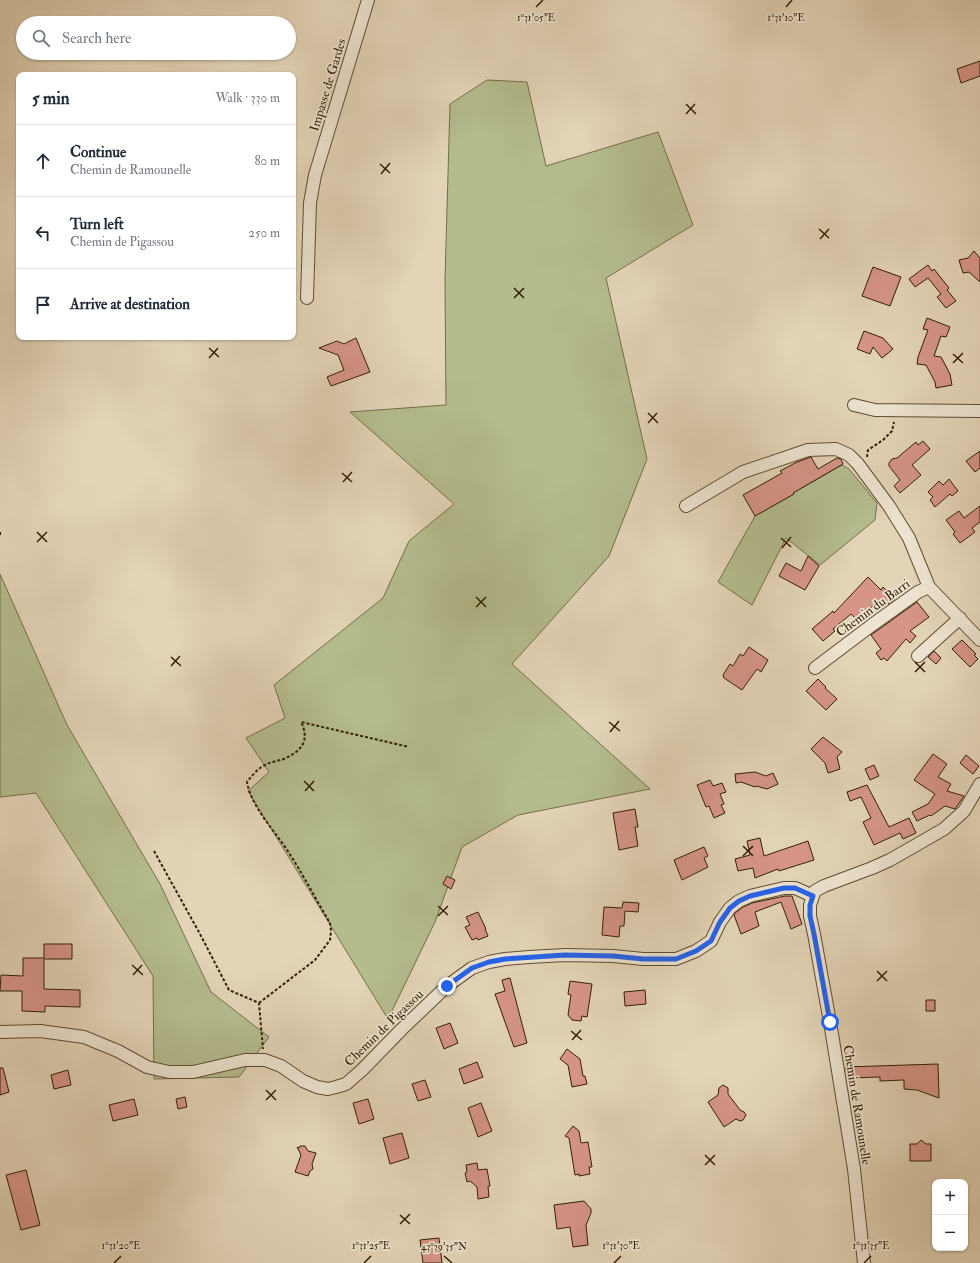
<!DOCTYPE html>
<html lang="en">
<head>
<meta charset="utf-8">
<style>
  body { margin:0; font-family:"IM FELL Double Pica",serif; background:#f6f6f7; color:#1f2937 }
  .controls { position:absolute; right:12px; bottom:12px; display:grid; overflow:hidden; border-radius:8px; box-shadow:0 1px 3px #0004 }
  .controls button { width:36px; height:36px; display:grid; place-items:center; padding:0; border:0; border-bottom:1px solid #e0e1e3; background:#fff; color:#1f2937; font:20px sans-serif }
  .stop { position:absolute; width:12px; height:12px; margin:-9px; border:3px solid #2563eb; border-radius:50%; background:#fff }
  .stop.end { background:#2563eb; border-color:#fff; box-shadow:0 1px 4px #0008 }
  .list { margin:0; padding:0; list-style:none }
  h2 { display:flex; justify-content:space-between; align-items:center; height:52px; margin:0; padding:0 16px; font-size:17px }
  h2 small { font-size:13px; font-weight:400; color:#747a83 }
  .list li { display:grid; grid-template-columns:26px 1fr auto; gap:12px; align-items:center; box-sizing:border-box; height:72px; padding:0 16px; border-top:1px solid #e0e1e3 }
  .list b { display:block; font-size:15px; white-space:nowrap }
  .list p { margin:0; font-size:13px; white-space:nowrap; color:#747a83 }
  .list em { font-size:13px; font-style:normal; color:#747a83 }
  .icon { flex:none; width:22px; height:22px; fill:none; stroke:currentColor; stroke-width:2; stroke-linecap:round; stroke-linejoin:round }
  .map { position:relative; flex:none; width:980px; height:1263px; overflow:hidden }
  .search { position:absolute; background:#fff; box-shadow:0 1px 3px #0004; left:16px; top:16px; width:280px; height:44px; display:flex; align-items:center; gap:10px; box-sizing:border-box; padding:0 14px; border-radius:22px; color:#747a83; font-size:15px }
  .panel { position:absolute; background:#fff; box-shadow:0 1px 3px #0004; left:16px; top:72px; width:280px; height:268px; border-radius:8px }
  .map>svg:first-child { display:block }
</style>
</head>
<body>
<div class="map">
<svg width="980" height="1263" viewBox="0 0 980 1263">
  <rect width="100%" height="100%" fill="#e3d4b7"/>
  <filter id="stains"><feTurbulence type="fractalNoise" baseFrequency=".005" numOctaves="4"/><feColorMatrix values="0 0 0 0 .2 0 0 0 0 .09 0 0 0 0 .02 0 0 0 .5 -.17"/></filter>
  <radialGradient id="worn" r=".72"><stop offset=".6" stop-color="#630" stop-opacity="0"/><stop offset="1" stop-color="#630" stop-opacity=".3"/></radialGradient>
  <path fill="#b4bc8e" stroke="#746e48" d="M487,80L527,82L546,166L658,132L693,225L606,278L647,459L609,556L512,664L650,789L518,815L462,847L435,922L388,1019L248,791L269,772L246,738L285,718L274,685L383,598L409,541L454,504L350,412L446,405L445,280L450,104Z
    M842,465L849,469L877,503L875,520L820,565L786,538L752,605L718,582L755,516L794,494L793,493Z
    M0,574L67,725L160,884L211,992L269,1037L239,1077L154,1079L153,976L36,793L0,797Z"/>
  <path fill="#d69587" stroke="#331f02" d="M980,61V76L961,83L957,69Z
    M974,251L980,258V282L969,272L963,273L959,260L968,258Z
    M928,265L932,271L934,269L949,288L947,290L956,301L946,308L937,297L941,294L928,278L915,287L909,279Z
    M873,267L901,277L890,306L862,296Z
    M927,318L950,327L946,337L941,336L934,356L941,357L950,374L952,385L936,388L935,382L926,365L917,364L918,357L928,330L923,329Z
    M864,331L883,338L893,349L882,358L873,347L870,354L857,349Z
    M356,338L370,372L331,386L327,377L344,370L338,355L319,348L337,341L344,344Z
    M923,441L930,449L912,465L921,475L900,493L894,486L900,480L889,466V463L892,459L897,458L916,442L918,445Z
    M980,451V468L975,472L966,461Z
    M811,457L818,469L837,458L841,459L843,464L793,493L794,494L755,516L743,495L782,473L780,471L797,462Z
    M949,479L958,491L952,496L950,494L935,507L930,500L933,497L928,492L939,481L943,485Z
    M980,506V522L972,528L975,532L960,543L953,534L955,532L946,520L959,511L964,518Z
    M808,556L819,566L805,590L779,576L786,563L801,571Z
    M868,577L881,590L883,587L895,599L888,604L882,598L857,620L851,614L833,629L835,631L823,641L812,629L833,611L834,613Z
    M917,602L929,617L910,631L916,636L910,643L906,639L887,661L884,658L881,660L876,653L881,649L871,635Z
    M962,640L976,654L974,655L978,659L970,667L952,649Z
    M749,647L768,660L761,672L757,669L742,690L724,678L723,675L730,664L733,666L740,654L743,656Z
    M934,651L941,658L936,664L928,657Z
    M818,679L826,687L825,688L837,699L826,710L806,691Z
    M823,737L842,752L837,757L840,769L828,773L825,763L811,749Z
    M933,754L947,764L938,777L951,784L947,791L964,796L955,809L945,806L931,816L930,815L917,821L912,812L928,804L935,794L914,780Z
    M966,755L979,766L973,774L960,763Z
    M874,765L879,776L870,780L865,769Z
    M755,772L766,776L773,773L778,784L767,789L756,786L755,787L741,782L736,783L735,774Z
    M710,780L713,786L722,783L726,792L720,794L724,804L721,805L725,813L714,818L709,806L706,807L697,785Z
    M867,785L889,827L909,818L916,833L903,839L900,833L874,845L863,822L871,818L861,797L850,801L847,792Z
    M635,809L638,827H635L638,846L619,850L613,813Z
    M760,838L764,856L808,841L814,860L779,871L778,869L755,878L753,868L738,871L735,859L750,855L747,841Z
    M704,847L708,856L704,858L708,867L682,880L674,860Z
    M447,876L455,880L451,889L443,884Z
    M785,896H792L802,924L791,929L781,902L755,912L759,926L741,934L734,915L735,913L743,907L752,903Z
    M623,902L639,903L638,912L625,911L624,926H620L619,937L602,935L604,907L622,908Z
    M478,912L486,929H485L488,936L478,940L477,938L472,940L465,927L470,925L466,917Z
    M44,944H72V959H44V989L80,990V1007L45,1006V1012L22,1011V991H0L1,975L23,976V958H44Z
    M510,978L527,1043L514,1047L495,994L505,991L502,980Z
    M570,981L592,984L587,1017L582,1016L581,1021L572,1020L568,1015L571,995L568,994Z
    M645,990L646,1004L625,1006L624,992Z
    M926,1000H935V1011H926Z
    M450,1023L458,1043L444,1049L436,1028Z
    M567,1049L580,1059L583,1076H585L587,1084L572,1087L568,1065L560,1059Z
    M477,1062L483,1077L464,1084L459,1069Z
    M938,1064L939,1098L917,1090L904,1089V1080L880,1081V1077L848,1078L845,1067Z
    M0,1068H3L9,1092L0,1095Z
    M68,1070L71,1085L54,1089L51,1075Z
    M425,1080L431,1097L418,1101L412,1084Z
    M723,1085L728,1088V1094L740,1110L744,1112L746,1115L743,1120L740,1121L736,1119L724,1127L708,1102L718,1095L719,1088Z
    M185,1097L187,1107L178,1109L176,1099Z
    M134,1099L138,1115L113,1121L109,1105Z
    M368,1099L374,1119L359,1124L353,1103Z
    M481,1103L492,1131L478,1137L468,1108Z
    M573,1126L579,1131L581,1143L588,1142L592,1167H589L590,1174L579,1176V1174L575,1175L569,1138L565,1136Z
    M402,1133L409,1158L390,1164L383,1138Z
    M921,1140L926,1144H931V1161H910V1144H917Z
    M300,1146H305L308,1151L316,1153L312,1164L313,1169L310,1171L308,1176L295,1172L301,1155L297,1147L299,1148Z
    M477,1163L478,1170L487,1169L490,1186H488L489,1197L478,1199L477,1187L470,1181L467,1182L465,1173L467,1172L466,1165Z
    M26,1170L40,1225L21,1230L6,1175Z
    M584,1201L591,1209V1213L586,1225L588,1245L573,1247L570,1227L557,1229L554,1205Z
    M439,1238L442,1263H423L420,1240Z"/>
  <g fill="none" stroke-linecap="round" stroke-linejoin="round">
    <g stroke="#5f4c2f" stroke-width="14">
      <path id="minor" d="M307,298L310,203L315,175L368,0
        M854,405L875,410L980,411
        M686,506L743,472L808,450L836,449L849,455L858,464L889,506L909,538L929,587L980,640
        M918,656L960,618
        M815,668L872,625L918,592L929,587
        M0,1032L40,1031L84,1037L118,1051L147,1067L169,1072H193L245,1060H265L281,1066L303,1081L317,1087L328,1089L336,1087L346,1084L362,1070L402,1029L447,986L472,968L489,962L505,959L529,957L565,955L613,956L643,959H676L696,951L711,941L720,922L730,908L739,901L750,896L784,888H795L813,896
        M864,1263L854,1169L830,1022L814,934L810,916V905L813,896L815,891L824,886L872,868L890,860L944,829L964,811L980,784"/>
    </g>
    <path stroke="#331f02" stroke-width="2" stroke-dasharray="3 2" stroke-linecap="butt" d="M867,457L868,450L883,440L892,431L894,422
      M0,532V536
      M154,851L200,934L229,990L259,1003L263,1049
      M259,1003L315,960L330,940L331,931L330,923C316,900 304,876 289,853C276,832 251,807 247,782C252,776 257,769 265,765C272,761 281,761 288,757C304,749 309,738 301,722L409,747"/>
    <use href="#minor" stroke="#ede3d0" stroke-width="12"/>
  </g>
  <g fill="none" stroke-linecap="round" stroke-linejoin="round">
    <path stroke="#2563eb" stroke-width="5" d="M447,986L472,968L489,962L505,959L565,955L613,956L643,959H676L696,951L711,941L720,922L730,908L739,901L750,896L784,888H795L813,896L810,905V916L814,934L830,1022"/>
  </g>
  <path fill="none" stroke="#331f02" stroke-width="1.5" d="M536,7L543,0M786,7L792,0M686,104L696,114M686,114L695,104M380,164L390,173M381,174L390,163M819,229L829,238M820,239L829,229M514,288L524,298M514,298L524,288M209,348L219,357M953,354L963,363M209,358L218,348M953,363L963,353M648,413L658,423M648,423L657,413M342,473L352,482M343,482L352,472M37,532L47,542M781,538L791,547M37,542L47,532M782,548L791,537M476,597L486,607M476,607L486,597M171,657L181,666M915,662L925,672M171,666L180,656M915,672L925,662M609,722L620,731M610,732L619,721M304,781L314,791M305,791L314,781M743,846L753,856M743,856L753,846M438,906L448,915M438,916L448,906M132,965L143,975M877,971L887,981M133,975L142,965M877,981L887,971M571,1031L582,1040M572,1040L581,1030M266,1090L276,1100M266,1100L276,1090M705,1155L715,1165M705,1165L715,1155M400,1215L410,1224M400,1224L410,1214M444,1256L452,1263M114,1263L121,1256M364,1263L371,1256M614,1263L621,1256M864,1263L871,1256"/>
  <g text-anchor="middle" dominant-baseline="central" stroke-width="3.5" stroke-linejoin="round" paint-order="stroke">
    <g font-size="13" fill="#331f02" stroke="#ede3d0">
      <text transform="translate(328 85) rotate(-73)">Impasse de Gardes</text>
      <text transform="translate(873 608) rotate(-36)">Chemin du Barri</text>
      <text transform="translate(384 1028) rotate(-44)">Chemin de Pigassou</text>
      <text transform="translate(857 1105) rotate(81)">Chemin de Ramounelle</text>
    </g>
  </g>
  <g font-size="10" text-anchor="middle" fill="#331f02" stroke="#ede3d0" stroke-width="3.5" stroke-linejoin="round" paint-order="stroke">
    <text x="536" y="21">1°31'05"E</text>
    <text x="786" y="21">1°31'10"E</text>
    <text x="121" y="1249">1°31'20"E</text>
    <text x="371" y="1249">1°31'25"E</text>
    <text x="621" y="1249">1°31'30"E</text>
    <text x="871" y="1249">1°31'35"E</text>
    <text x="444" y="1250">43°39'35"N</text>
  </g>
  <rect width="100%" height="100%" filter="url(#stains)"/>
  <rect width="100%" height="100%" fill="url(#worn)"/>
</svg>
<div class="controls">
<button>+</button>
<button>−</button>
</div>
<div class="stop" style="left:830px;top:1022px"></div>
<div class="stop end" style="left:447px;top:986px"></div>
<div class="search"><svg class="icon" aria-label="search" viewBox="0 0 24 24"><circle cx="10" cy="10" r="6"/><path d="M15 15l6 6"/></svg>Search here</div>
<section class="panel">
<h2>5 min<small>Walk · 330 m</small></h2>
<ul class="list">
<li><svg class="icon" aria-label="ahead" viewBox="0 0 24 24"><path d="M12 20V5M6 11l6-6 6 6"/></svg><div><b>Continue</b><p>Chemin de Ramounelle</p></div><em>80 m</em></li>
<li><svg class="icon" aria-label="left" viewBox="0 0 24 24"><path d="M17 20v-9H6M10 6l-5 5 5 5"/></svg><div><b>Turn left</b><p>Chemin de Pigassou</p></div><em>250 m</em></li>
<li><svg class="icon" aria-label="arrive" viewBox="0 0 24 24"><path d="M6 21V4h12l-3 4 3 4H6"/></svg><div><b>Arrive at destination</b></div></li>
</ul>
</section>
</div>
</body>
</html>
